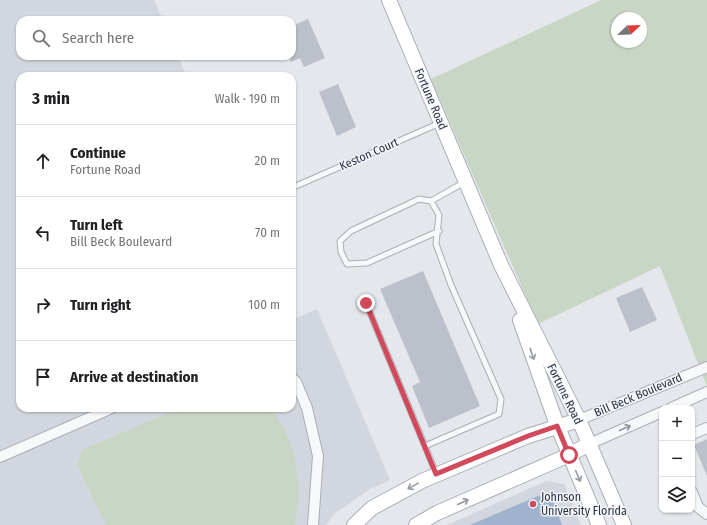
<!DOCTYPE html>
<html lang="en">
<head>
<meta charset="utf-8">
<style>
  body { margin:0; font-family:"Fira Sans Condensed",sans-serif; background:#f2f2f2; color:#202124 }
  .controls { position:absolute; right:12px; bottom:12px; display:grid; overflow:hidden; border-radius:8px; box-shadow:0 1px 3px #0004 }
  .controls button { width:36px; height:36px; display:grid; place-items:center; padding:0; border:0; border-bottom:1px solid #e0e0e0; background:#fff; color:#202124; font:20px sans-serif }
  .compass { position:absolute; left:611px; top:12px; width:36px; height:36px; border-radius:50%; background:#fff; box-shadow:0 1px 3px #0004; rotate:67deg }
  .stop { position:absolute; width:12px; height:12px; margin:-9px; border:3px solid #d1495b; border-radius:50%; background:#fff }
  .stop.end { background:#d1495b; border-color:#fff; box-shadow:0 1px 4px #0008 }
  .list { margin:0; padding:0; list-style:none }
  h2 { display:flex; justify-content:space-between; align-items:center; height:52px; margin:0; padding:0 16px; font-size:17px }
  h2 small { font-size:13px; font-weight:400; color:#757577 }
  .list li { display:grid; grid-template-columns:26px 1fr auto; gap:12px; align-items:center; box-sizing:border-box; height:72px; padding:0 16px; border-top:1px solid #e0e0e0 }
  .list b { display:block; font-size:15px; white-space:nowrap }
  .list p { margin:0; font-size:13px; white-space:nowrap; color:#757577 }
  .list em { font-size:13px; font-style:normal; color:#757577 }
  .icon { flex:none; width:22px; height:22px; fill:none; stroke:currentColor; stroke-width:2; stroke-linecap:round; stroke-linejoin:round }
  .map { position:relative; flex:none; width:707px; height:525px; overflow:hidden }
  .search { position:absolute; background:#fff; box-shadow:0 1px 3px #0004; left:16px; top:16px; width:280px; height:44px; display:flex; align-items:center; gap:10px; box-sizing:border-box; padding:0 14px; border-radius:12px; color:#757577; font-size:15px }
  .panel { position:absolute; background:#fff; box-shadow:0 1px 3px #0004; left:16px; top:72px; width:280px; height:340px; border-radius:12px }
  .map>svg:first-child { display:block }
</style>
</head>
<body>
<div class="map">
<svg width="707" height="525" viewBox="0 0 707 525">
  <rect width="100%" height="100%" fill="#e4e7ec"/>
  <path fill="#d2d6de" d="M0,0H154L163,20H20V56H178L186,76H20V408H292V320L317,309L390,480L370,489L334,514L326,525H0Z
    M546,481L564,484L581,525H447Z"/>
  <path fill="#c9d6c5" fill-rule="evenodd" d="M601,0H707V387L660,266L538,324L431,79ZM617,18H641V42H617Z
    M180,408H270C298,442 302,483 295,525H106L77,465L82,450Z"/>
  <path fill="#9fb4cc" d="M538,496L552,498L562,525H470Z"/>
  <path fill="#bbc0ca" d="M308,19L325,58L304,67L300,58L291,62L289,56H292V26Z
    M338,84L356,127L337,136L319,92Z
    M423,271L480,406L429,428L412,386L420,382L380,289Z
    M642,287L657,320L630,332L616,298Z
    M707,439V476L694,445Z"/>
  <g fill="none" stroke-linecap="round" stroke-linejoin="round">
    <g stroke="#a9aeb7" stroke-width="7">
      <path id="lane" d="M296,186L440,123
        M431,201L419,199L351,231L340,241L341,252L347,264L367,263L439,231
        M366,303L436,473
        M425,446L499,414L501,399L451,285L436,244L439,215L431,201L465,182"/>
    </g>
    <g stroke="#a9aeb7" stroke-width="12">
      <path id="street" d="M292,378L296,382L307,408L318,456L313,525
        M671,408L707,392
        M579,420L707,367
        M692,434L707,428
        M589,444L662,412
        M0,457L112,408
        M692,492L698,507L707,514"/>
    </g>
    <g stroke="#a9aeb7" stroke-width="16">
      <path id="secondary" d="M389,0L501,265L579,420L624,525
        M520,320L557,425L599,525
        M354,525L372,508L422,481L528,436L579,420
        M416,525L437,513L569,455L589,444"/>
    </g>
    <use href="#lane" stroke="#f7f8fa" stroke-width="5"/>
    <use href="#street" stroke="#f7f8fa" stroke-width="10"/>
    <use href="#secondary" stroke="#fff" stroke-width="14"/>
  </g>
  <defs><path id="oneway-shaft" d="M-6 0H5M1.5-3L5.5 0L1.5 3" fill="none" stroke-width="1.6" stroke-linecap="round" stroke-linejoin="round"/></defs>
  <g stroke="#959aa2">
    <use href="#oneway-shaft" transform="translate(532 354) rotate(71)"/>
    <use href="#oneway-shaft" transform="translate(578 476) rotate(67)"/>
    <use href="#oneway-shaft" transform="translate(413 486) rotate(151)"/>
    <use href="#oneway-shaft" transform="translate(463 502) rotate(-24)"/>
  </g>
  <use stroke="#9196a0" href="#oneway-shaft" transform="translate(625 428) rotate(-24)"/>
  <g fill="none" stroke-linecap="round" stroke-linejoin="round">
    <path stroke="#d1495b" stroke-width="5" d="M366,303L436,474L528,436L557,426L569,455"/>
  </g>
  <circle fill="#d1495b" stroke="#f4f6f9" stroke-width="1.5" cx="533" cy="504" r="4"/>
  <g text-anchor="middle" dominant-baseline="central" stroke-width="3" stroke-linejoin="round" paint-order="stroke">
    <g font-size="12" fill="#2b3445" stroke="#f4f6f9">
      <text transform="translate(431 99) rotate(67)">Fortune Road</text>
      <text transform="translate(369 154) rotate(-24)">Keston Court</text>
      <text transform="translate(565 394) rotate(64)">Fortune Road</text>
      <text transform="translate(638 395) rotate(-23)">Bill Beck Boulevard</text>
    </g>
    <g font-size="12" fill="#2b3445" stroke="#f4f6f9" text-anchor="start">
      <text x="541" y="497">Johnson<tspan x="541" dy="14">University Florida</tspan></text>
    </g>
  </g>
</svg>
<div class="controls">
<button>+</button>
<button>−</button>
<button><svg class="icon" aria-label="layers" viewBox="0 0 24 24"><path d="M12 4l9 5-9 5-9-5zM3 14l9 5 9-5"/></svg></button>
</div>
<svg class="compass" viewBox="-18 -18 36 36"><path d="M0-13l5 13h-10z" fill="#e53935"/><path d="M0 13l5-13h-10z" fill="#757577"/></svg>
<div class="stop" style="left:569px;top:455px"></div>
<div class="stop end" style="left:366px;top:303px"></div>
<div class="search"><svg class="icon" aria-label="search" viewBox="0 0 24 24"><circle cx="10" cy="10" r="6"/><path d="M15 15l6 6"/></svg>Search here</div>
<section class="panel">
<h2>3 min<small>Walk · 190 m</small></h2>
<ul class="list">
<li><svg class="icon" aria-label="ahead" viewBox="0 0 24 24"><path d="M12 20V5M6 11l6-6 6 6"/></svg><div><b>Continue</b><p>Fortune Road</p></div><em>20 m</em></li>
<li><svg class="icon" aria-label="left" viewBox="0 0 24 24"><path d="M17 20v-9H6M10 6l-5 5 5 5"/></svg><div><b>Turn left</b><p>Bill Beck Boulevard</p></div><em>70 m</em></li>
<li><svg class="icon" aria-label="right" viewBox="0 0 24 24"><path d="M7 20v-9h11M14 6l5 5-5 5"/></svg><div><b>Turn right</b></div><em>100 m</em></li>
<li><svg class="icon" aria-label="arrive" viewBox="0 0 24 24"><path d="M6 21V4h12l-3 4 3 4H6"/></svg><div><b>Arrive at destination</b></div></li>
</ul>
</section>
</div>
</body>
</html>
